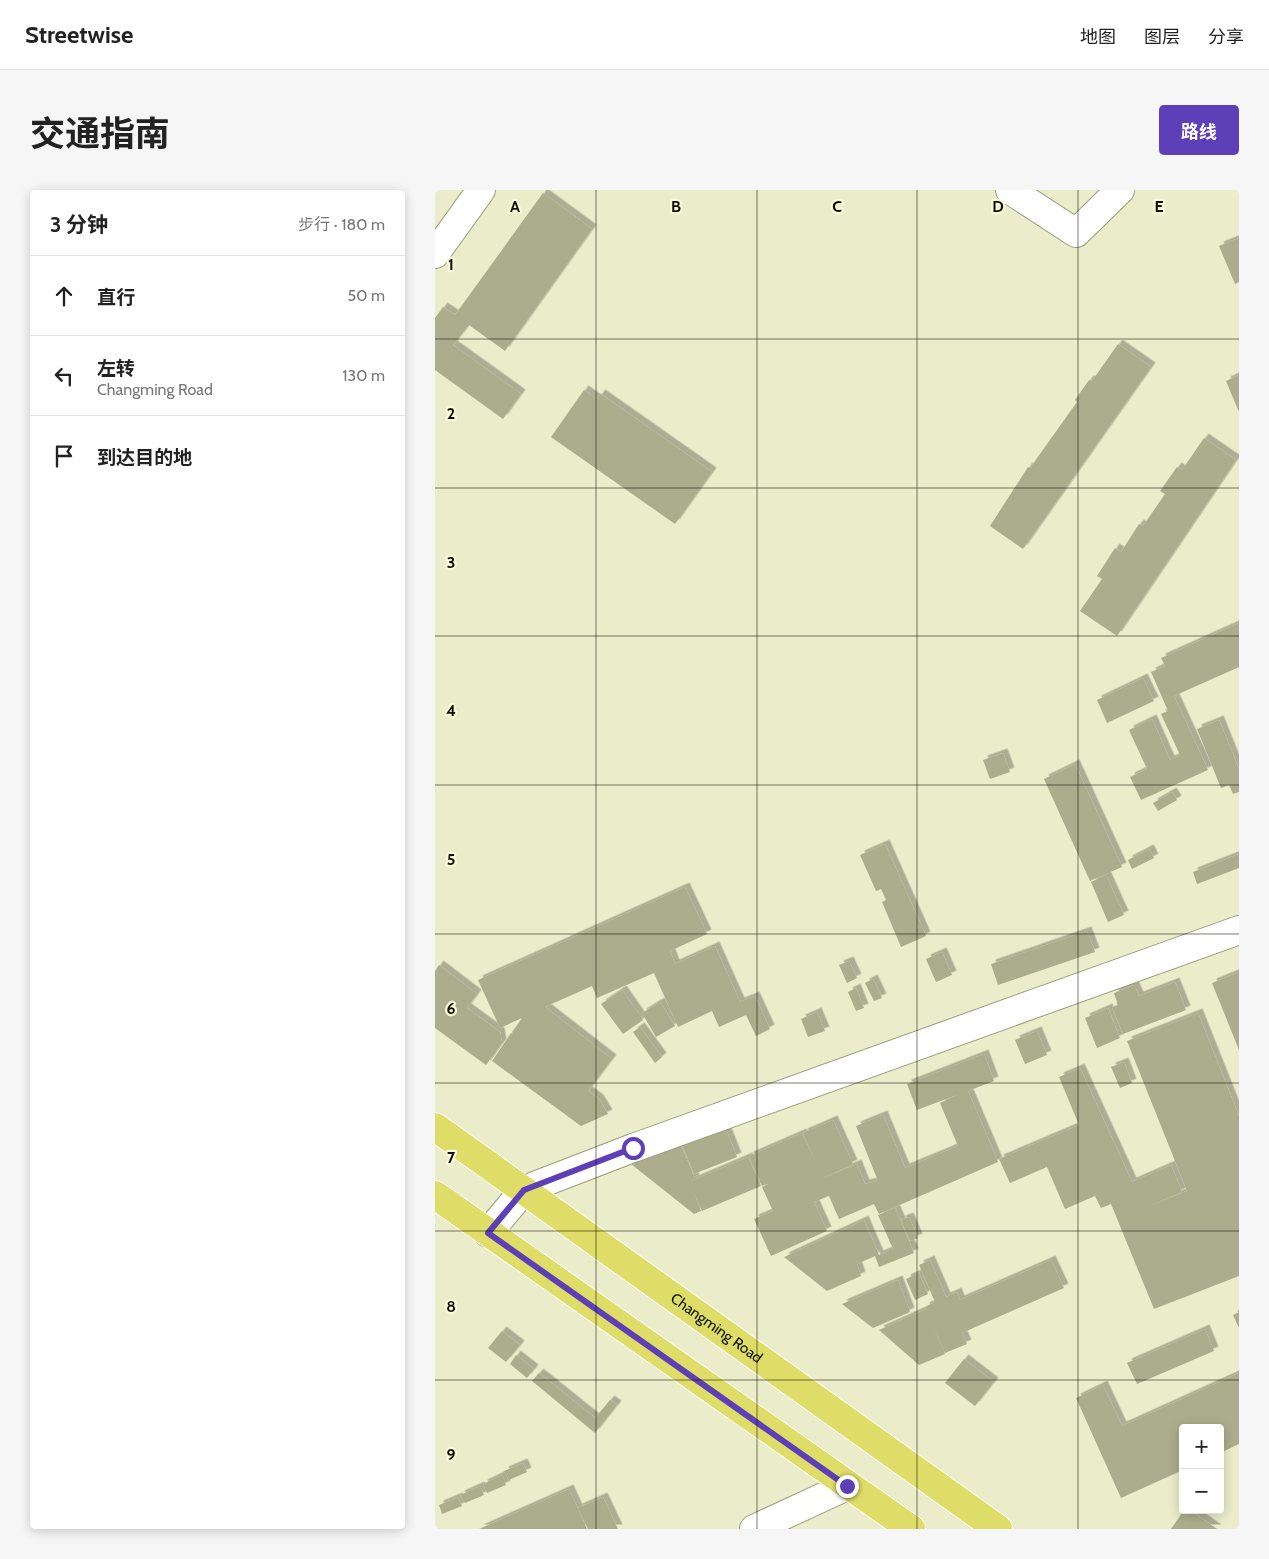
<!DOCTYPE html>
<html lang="zh">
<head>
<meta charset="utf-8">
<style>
  body { margin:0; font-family:Cabin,"Noto Sans SC",sans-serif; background:#f6f6f6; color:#222 }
  .controls { position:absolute; right:15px; bottom:15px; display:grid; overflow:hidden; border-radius:5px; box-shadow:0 2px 12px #0003 }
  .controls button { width:45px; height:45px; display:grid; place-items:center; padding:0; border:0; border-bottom:1px solid #e0e0e0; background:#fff; color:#222; font:25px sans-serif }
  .stop { position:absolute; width:15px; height:15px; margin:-11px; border:4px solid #5d3fb8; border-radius:50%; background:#fff }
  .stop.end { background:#5d3fb8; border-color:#fff; box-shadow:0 1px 5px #0008 }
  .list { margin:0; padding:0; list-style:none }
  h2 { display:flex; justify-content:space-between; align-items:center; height:65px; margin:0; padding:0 20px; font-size:21px }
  h2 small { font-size:16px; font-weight:400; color:#767676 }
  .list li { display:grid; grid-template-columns:32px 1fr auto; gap:15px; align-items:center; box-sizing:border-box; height:80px; padding:0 20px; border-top:1px solid #e0e0e0 }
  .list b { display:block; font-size:19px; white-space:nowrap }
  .list p { margin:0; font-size:16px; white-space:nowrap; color:#767676 }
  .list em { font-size:16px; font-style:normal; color:#767676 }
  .icon { flex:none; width:28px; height:28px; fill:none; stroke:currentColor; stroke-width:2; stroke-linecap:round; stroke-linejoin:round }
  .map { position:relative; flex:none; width:804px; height:1339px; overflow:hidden; border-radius:5px }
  header { display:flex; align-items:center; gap:30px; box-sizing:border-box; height:70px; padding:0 25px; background:#fff; border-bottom:1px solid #e0e0e0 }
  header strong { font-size:24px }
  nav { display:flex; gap:28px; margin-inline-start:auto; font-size:18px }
  .intro { display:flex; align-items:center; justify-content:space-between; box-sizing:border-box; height:120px; padding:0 30px }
  h1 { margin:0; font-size:35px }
  .button { padding:12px 22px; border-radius:5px; background:#5d3fb8; color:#fff; font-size:18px; font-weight:700 }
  main { display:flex; gap:30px; padding:0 30px }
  aside { flex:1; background:#fff; border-radius:5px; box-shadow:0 2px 12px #0003 }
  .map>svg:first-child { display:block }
</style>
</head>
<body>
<header>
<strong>Streetwise</strong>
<nav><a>地图</a><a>图层</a><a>分享</a></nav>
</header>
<div class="intro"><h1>交通指南</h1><a class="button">路线</a></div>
<main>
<aside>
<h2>3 分钟<small>步行 · 180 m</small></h2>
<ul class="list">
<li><svg class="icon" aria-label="ahead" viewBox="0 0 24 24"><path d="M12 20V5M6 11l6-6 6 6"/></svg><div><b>直行</b></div><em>50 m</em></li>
<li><svg class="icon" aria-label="left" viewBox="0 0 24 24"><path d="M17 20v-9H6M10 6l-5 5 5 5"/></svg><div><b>左转</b><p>Changming Road</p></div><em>130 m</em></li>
<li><svg class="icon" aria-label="arrive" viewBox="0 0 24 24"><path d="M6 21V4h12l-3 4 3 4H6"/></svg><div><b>到达目的地</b></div></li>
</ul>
</aside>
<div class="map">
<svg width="804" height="1339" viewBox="0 0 804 1339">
  <defs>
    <filter id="shadow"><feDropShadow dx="4.5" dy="-4.5" stdDeviation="0" flood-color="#0004"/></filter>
  </defs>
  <rect width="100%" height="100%" fill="#ebecc9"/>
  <path fill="#acad8c" filter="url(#shadow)" d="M108,3L157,39L70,161L34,135L18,155L86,204L68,229L0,180V128L8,117L20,125Z
    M804,48V92L800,94L784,56Z
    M683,154L716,177L588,359L555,336L593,277L595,278L642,212L640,210L654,190L657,191Z
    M804,185V222L791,191Z
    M149,200L162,209L166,204L277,282L240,334L116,247Z
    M769,248L801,270L682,446L645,421L667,389L662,386L680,358L686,362L704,334L708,336L730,304L725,301L742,277L747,280Z
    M804,433V477L739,506L773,580L706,610L695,587L712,579L694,540L717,529L735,570L745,565L726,524L733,521L716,482L730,476L726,468Z
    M708,488L719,511L672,533L662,510Z
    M784,530L804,579V602L798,604L794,595L786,598L762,539Z
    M568,563L575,582L555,589L548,570Z
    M640,574L687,677L655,691L609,589Z
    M737,602L742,610L723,621L718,613Z
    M450,654L491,746L466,757L447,712L451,710L446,699L441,701L425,665Z
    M714,659L719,668L697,679L693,670Z
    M804,664V678L762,694L758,682Z
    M671,685L689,725L673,732L656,692Z
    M250,697L272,744L235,761L240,774L280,756L305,812L320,806L335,839L321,846L311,825L284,837L277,821L243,837L219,783L162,808L157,796L110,817L177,869L153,901L164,909L173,924L146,936L57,871L76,843L78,844L77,842L87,828L65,838L43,790Z
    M652,741L660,762L563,795L556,774Z
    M507,762L517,785L501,792L491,769Z
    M414,771L422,788L412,793L404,775Z
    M4,775L42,804L32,818L65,842L67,853L51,875L0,838V781Z
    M804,782V860L777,793Z
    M438,789L447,808L439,811L430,793Z
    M740,792L751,820L688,844L677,817L683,815L679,803L699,795L704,806Z
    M421,798L429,818L421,821L413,802Z
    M187,800L208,830L188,844L166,814Z
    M225,812L240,836L221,847L207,823Z
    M673,818L685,848L662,858L650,828Z
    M382,822L390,841L373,847L366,829Z
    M763,823L804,926V1086L719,1119L676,1014L666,1018L660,1006L630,1019L612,977L575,993L564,969L644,935L624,887L645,878L697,992L736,975L747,1002L714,1016L752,1001L692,851Z
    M205,837L227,867L220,873L198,842Z
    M602,841L612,865L590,874L580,850Z
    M549,864L559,891L533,901L563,972L444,1024L439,1014L404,1029L394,1006L379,1012L392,1041L336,1066L319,1029L338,1021L327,997L335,993L327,996L314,966L367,943L381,973L368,943L398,930L418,974L386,989L422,974L430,994L443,991L421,936L448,925L470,978L523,956L505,913L524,904L482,920L472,894Z
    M689,872L697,893L685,898L676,877Z
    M290,937L302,967L259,984L247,954Z
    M246,955L260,989L254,992L313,967L326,996L267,1021L258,1001L266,1021L259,1024L196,974Z
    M460,1018L479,1063L444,1077L440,1066L422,1074L426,1086L392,1101L349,1067L429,1030L444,1065L458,1059L443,1025Z
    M474,1027L483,1048L475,1051L466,1030Z
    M495,1070L511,1107L522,1102L525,1110L616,1070L629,1098L527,1143L532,1154L510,1163L490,1117L500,1112L484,1075Z
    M484,1083L493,1104L480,1110L471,1089Z
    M463,1090L475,1122L438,1138L407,1114Z
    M491,1119L510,1164L484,1175L444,1140Z
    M804,1122V1138L798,1125Z
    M770,1139L779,1161L702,1194L692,1173Z
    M67,1141L85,1155L71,1172L53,1158Z
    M81,1165L99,1179L92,1188L75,1174Z
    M529,1169L559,1192L540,1216L510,1193Z
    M104,1183L160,1228L175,1210L182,1215L160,1243L97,1191Z
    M804,1183V1254L785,1263V1238H748V1280L686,1308L641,1208L668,1195L687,1236Z
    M88,1273L92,1282L74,1290L69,1281Z
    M67,1285L71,1295L52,1303L48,1294Z
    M45,1296L49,1305L30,1313L25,1305Z
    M134,1299L152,1339H44Z
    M23,1307L27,1316L7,1324L4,1315Z
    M168,1307L183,1339H153L143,1318Z
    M749,1320H755L782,1339H736Z"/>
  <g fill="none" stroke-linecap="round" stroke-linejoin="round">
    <g stroke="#9b9c7c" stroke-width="30">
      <path id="minor" d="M575,0L641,43L685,0
        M0,64L46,0
        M53,1043L89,1000L198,958L804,740
        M319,1339L412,1296"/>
    </g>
    <g stroke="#fff" stroke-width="30">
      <g id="major">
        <path id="s1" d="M0,937L563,1339"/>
        <path d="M0,1005L476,1339"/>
      </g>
    </g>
    <use href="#minor" stroke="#fff" stroke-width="28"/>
    <use href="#major" stroke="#dedd67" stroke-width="28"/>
  </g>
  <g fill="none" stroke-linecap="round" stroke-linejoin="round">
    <path stroke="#5d3fb8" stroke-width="6" d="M198,958L89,1000L53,1043L412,1296"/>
  </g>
  <path fill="none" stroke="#0e0e04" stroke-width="1" stroke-opacity="0.55" d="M161,0V1339M322,0V1339M482,0V1339M643,0V1339M0,149H804M0,298H804M0,446H804M0,595H804M0,744H804M0,893H804M0,1041H804M0,1190H804"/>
  <g text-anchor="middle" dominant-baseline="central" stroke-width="4.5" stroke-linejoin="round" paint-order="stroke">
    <g font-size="15" fill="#0e0e04" stroke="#f8f9d6">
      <text stroke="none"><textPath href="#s1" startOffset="346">Changming Road</textPath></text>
    </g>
  </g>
  <g font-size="16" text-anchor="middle" font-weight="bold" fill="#0e0e04" stroke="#f8f9d6" stroke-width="4.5" stroke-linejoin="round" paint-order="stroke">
    <text x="80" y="22">A</text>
    <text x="241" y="22">B</text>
    <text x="402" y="22">C</text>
    <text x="563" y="22">D</text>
    <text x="724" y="22">E</text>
    <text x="16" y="80">1</text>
    <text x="16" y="229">2</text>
    <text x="16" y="378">3</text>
    <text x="16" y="526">4</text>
    <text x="16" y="675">5</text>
    <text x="16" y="824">6</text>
    <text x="16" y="973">7</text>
    <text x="16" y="1122">8</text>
    <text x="16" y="1270">9</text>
  </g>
</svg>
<div class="controls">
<button>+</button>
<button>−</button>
</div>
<div class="stop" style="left:198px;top:958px"></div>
<div class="stop end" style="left:412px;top:1296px"></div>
</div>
</main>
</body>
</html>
